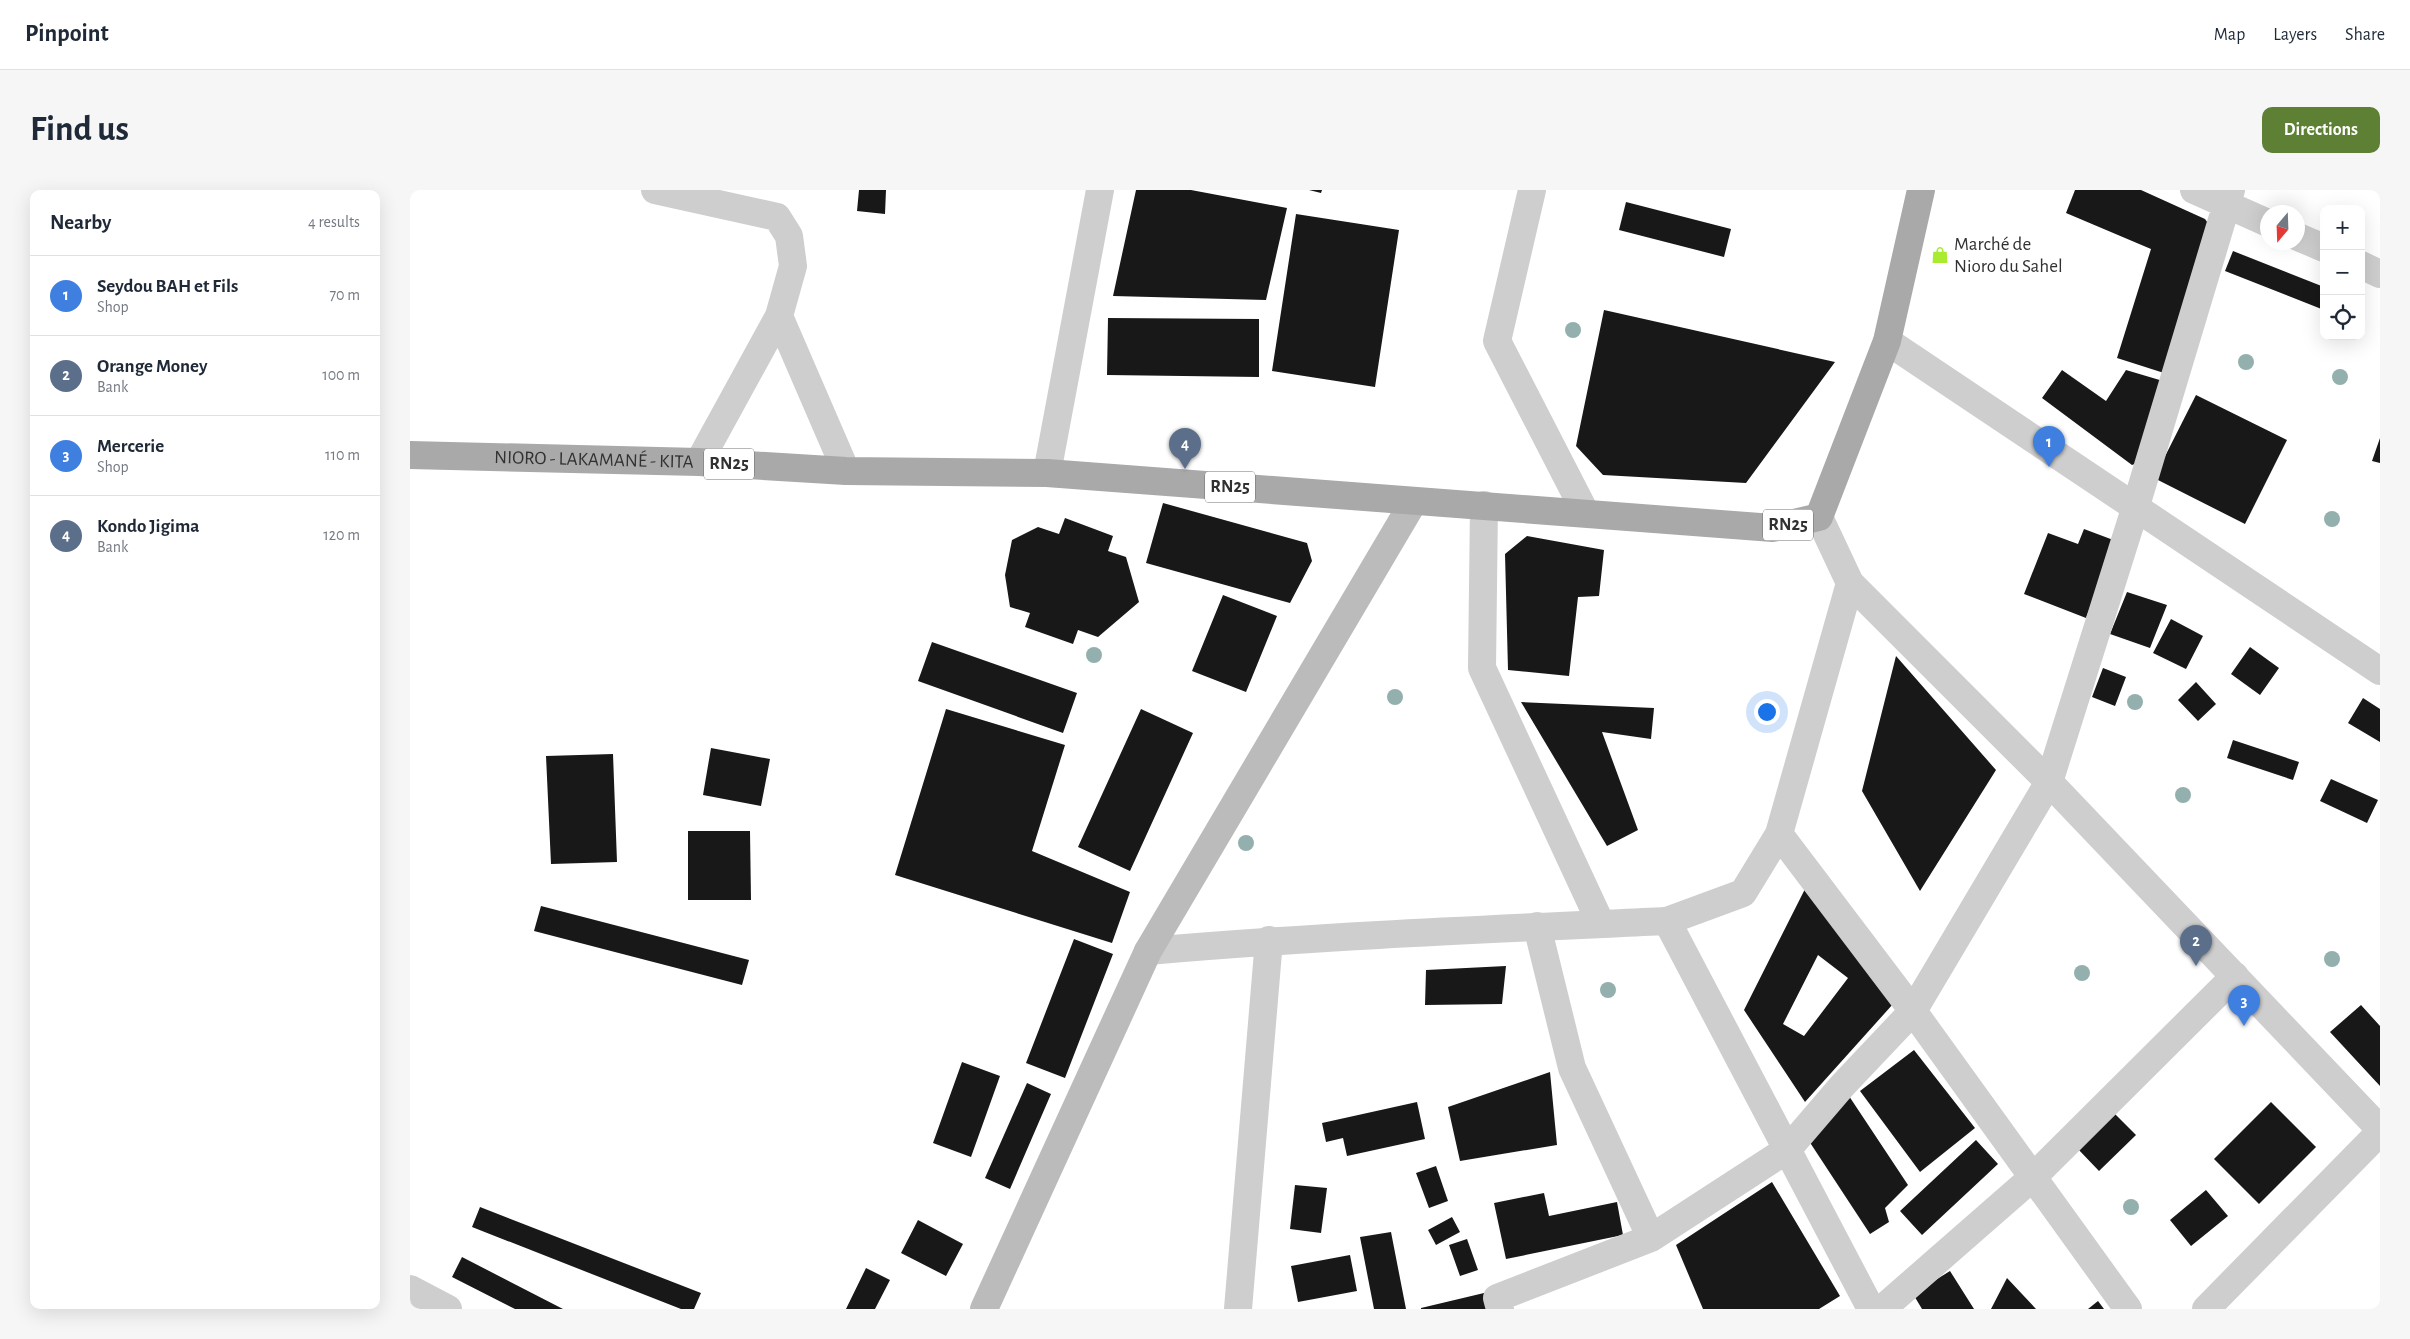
<!DOCTYPE html>
<html lang="en">
<head>
<meta charset="utf-8">
<style>
  body { margin:0; font-family:"Alegreya Sans",sans-serif; background:#f6f6f7; color:#1f2937 }
  .controls { position:absolute; right:15px; top:15px; display:grid; overflow:hidden; border-radius:10px; box-shadow:0 5px 20px #0002 }
  .controls button { width:45px; height:45px; display:grid; place-items:center; padding:0; border:0; border-bottom:1px solid #e0e1e3; background:#fff; color:#1f2937; font:25px sans-serif }
  .compass { position:absolute; left:1850px; top:15px; width:45px; height:45px; border-radius:50%; background:#fff; box-shadow:0 5px 20px #0002; rotate:199deg }
  .you { position:absolute; left:1356px; top:521px; width:18px; height:18px; margin:-12px; border:4px solid #fff; border-radius:50%; background:#1a73e8; box-shadow:0 0 0 8px #1a73e833 }
  .badge { display:grid; place-items:center; width:32px; height:32px; border-radius:50%; background:#5d8034; color:#fff; font-size:16px; font-weight:700 }
  .pin { position:absolute; translate:-50% -41px; filter:drop-shadow(0 1px 2px #0008) }
  .pin::after { content:''; position:absolute; top:26px; width:18px; height:15px; background:inherit; clip-path:polygon(0 0,100% 0,50% 100%) }
  .list { margin:0; padding:0; list-style:none }
  h2 { display:flex; justify-content:space-between; align-items:center; height:65px; margin:0; padding:0 20px; font-size:21px }
  h2 small { font-size:16px; font-weight:400; color:#747a83 }
  .list li { display:grid; grid-template-columns:32px 1fr auto; gap:15px; align-items:center; box-sizing:border-box; height:80px; padding:0 20px; border-top:1px solid #e0e1e3 }
  .list b { display:block; font-size:19px; white-space:nowrap }
  .list p { margin:0; font-size:16px; white-space:nowrap; color:#747a83 }
  .list em { font-size:16px; font-style:normal; color:#747a83 }
  .icon { flex:none; width:28px; height:28px; fill:none; stroke:currentColor; stroke-width:2; stroke-linecap:round; stroke-linejoin:round }
  .map { position:relative; flex:none; width:1970px; height:1119px; overflow:hidden; border-radius:10px }
  header { display:flex; align-items:center; gap:30px; box-sizing:border-box; height:70px; padding:0 25px; background:#fff; border-bottom:1px solid #e0e1e3 }
  header strong { font-size:24px }
  nav { display:flex; gap:28px; margin-inline-start:auto; font-size:18px }
  .intro { display:flex; align-items:center; justify-content:space-between; box-sizing:border-box; height:120px; padding:0 30px }
  h1 { margin:0; font-size:35px }
  .button { padding:12px 22px; border-radius:10px; background:#5d8034; color:#fff; font-size:18px; font-weight:700 }
  main { display:flex; gap:30px; padding:0 30px }
  aside { flex:1; background:#fff; border-radius:10px; box-shadow:0 5px 20px #0002 }
  .map>svg:first-child { display:block }
</style>
</head>
<body>
<header>
<strong>Pinpoint</strong>
<nav><a>Map</a><a>Layers</a><a>Share</a></nav>
</header>
<div class="intro"><h1>Find us</h1><a class="button">Directions</a></div>
<main>
<aside>
<h2>Nearby<small>4 results</small></h2>
<ul class="list">
<li><span class="badge" style="background:#3f7fe0">1</span><div><b>Seydou BAH et Fils</b><p>Shop</p></div><em>70 m</em></li>
<li><span class="badge" style="background:#5c6f8a">2</span><div><b>Orange Money</b><p>Bank</p></div><em>100 m</em></li>
<li><span class="badge" style="background:#3f7fe0">3</span><div><b>Mercerie</b><p>Shop</p></div><em>110 m</em></li>
<li><span class="badge" style="background:#5c6f8a">4</span><div><b>Kondo Jigima</b><p>Bank</p></div><em>120 m</em></li>
</ul>
</aside>
<div class="map">
<svg width="1970" height="1119" viewBox="0 0 1970 1119">
  <rect width="100%" height="100%" fill="#fff"/>
  <path fill="#181818" fill-rule="evenodd" d="M449,0H476L475,24L447,21Z
    M726,0H781L877,18L856,110L703,106Z
    M899,0H912L911,3Z
    M1665,0H1731L1795,29L1800,36L1754,183L1707,168L1741,59L1656,23Z
    M1216,12L1321,39L1314,67L1209,40Z
    M886,24L989,40L965,197L862,181Z
    M1823,61L1914,97V120L1815,81Z
    M1194,120L1425,172L1336,293L1193,285L1166,256Z
    M698,128L849,129V187L697,185Z
    M1652,180L1696,211L1716,180L1753,191L1730,272L1722,275L1632,208Z
    M1786,205L1877,250L1835,334L1744,288Z
    M1970,248V273L1962,271Z
    M753,313L897,353L902,371L880,413L736,373Z
    M655,328L703,346L698,361L716,367L729,412L688,447L668,440L663,454L615,437L620,423L600,417L595,385L602,350L628,337L649,344Z
    M1674,339L1706,351L1676,428L1614,404L1638,343L1668,354Z
    M1117,346L1194,360L1189,406L1168,407L1159,486L1098,480L1095,364Z
    M1717,402L1757,415L1740,458L1700,444Z
    M813,405L867,426L836,502L782,481Z
    M1761,429L1793,446L1776,479L1743,463Z
    M522,452L667,503L653,543L508,491Z
    M1840,457L1869,478L1850,505L1821,484Z
    M1486,466L1586,580L1510,701L1452,601Z
    M1693,478L1716,487L1705,516L1682,507Z
    M1786,492L1806,514L1788,531L1768,510Z
    M1953,508L1970,519V552L1938,533Z
    M1111,512L1244,518L1241,549L1192,542L1228,640L1197,656Z
    M536,519L655,555L622,661L720,702L702,753L485,685Z
    M731,519L783,543L720,681L668,657Z
    M1823,550L1889,572L1883,590L1817,568Z
    M301,558L360,569L351,616L293,605Z
    M203,564L207,672L141,674L136,566Z
    M1921,589L1968,610L1957,633L1910,611Z
    M278,641H340L341,710H278Z
    M1395,699L1483,814L1395,912L1334,820ZM1408,765L1438,788L1394,846L1373,834Z
    M131,716L339,770L332,795L124,741Z
    M664,749L703,764L655,888L616,873Z
    M1096,776L1092,814L1015,815L1016,780Z
    M1951,815L1970,836V896L1920,842Z
    M1504,860L1565,938L1510,982L1450,901Z
    M552,872L590,886L561,967L523,953Z
    M1140,882L1147,955L1050,971L1038,917Z
    M617,893L641,904L600,999L575,988Z
    M1437,903L1498,995L1475,1018L1479,1032L1460,1044L1397,948Z
    M1007,912L1015,949L937,966L933,948L916,952L912,933Z
    M1861,912L1906,957L1849,1014L1804,969Z
    M1704,923L1726,945L1689,981L1667,958Z
    M1566,950L1588,974L1512,1045L1490,1021Z
    M1026,976L1038,1011L1019,1018L1006,983Z
    M1362,992L1430,1106L1409,1119H1293L1266,1055Z
    M885,995L917,998L911,1043L880,1039Z
    M1796,1000L1818,1026L1781,1056L1760,1030Z
    M1134,1003L1139,1026L1207,1012L1213,1045L1096,1069L1084,1013Z
    M70,1017L291,1103L284,1119H271L62,1037Z
    M1042,1027L1050,1042L1026,1055L1018,1040Z
    M508,1030L553,1054L536,1086L491,1063Z
    M981,1042L996,1119H964L950,1047Z
    M1057,1049L1068,1080L1050,1086L1039,1055Z
    M940,1065L947,1101L888,1112L881,1076Z
    M52,1067L153,1119H105L42,1087Z
    M456,1078L480,1090L465,1119H436Z
    M1540,1081L1564,1119H1512L1503,1104Z
    M1597,1088L1626,1119H1581Z
    M1074,1103L1077,1119H1011V1118Z
    M1688,1111L1694,1119H1678Z"/>
  <g fill="none" stroke-linecap="round" stroke-linejoin="round">
    <path stroke="#cecece" stroke-width="28" d="M245,0L367,27L379,46L383,76L369,126L289,272
      M1122,0L1087,151L1175,322
      M1784,0L1858,33
      M1888,47L1914,58
      M1951,75L1970,84
      M369,126L436,281
      M1477,151L1970,481
      M637,283L690,0
      M1074,315L1072,478L1191,734
      M1369,644L1503,821L1718,1119
      M1257,731L1333,703L1369,644L1440,393
      M1127,736L1162,878L1241,1048
      M0,1099L38,1119
      M828,1119L859,750
      M1090,1119L1087,1108L1241,1048L1378,959L1432,896L1503,821L1639,592L1725,319L1821,0
      M1472,1119L1623,987L1825,786
      M1796,1119L1970,942"/>
    <path stroke="#cecece" stroke-width="28" d="M1409,327L1440,393L1639,592L1970,939
      M738,761C911,746 1084,739 1257,731L1461,1119"/>
    <path stroke="#bbb" stroke-width="28" d="M574,1119L738,761L1004,311"/>
    <path stroke="#a9a9a9" stroke-width="28" id="s1" d="M0,265L289,272L436,281L637,283L1363,338L1409,327L1477,151L1511,0"/>
  </g>
  <g fill="#94b0ae">
    <circle cx="1163" cy="140" r="8"/>
    <circle cx="1836" cy="172" r="8"/>
    <circle cx="1930" cy="187" r="8"/>
    <circle cx="1922" cy="329" r="8"/>
    <circle cx="684" cy="465" r="8"/>
    <circle cx="985" cy="507" r="8"/>
    <circle cx="1725" cy="512" r="8"/>
    <circle cx="1773" cy="605" r="8"/>
    <circle cx="836" cy="653" r="8"/>
    <circle cx="1922" cy="769" r="8"/>
    <circle cx="1672" cy="783" r="8"/>
    <circle cx="1198" cy="800" r="8"/>
    <circle cx="1721" cy="1017" r="8"/>
  </g>
  <defs>
    <g id="shop-bare" transform="scale(1.35)"><path d="M-5-2.5h2.3a2.7 3.5 0 0 1 5.4 0H5L5.5 6h-11ZM-1.5-2.5h3a1.5 2.3 0 0 0-3 0Z" fill="#a9eb30" stroke="#fff" stroke-width="2.5" paint-order="stroke"/></g>
  </defs>
  <g fill-rule="evenodd">
    <use href="#shop-bare" x="1530" y="65"/>
  </g>
  <g text-anchor="middle" dominant-baseline="central" stroke-width="5" stroke-linejoin="round" paint-order="stroke">
    <g fill="#fff" stroke="#6f6f6f" stroke-width="1">
      <rect x="294" y="258.5" width="50" height="31" rx="4"/>
      <rect x="795" y="281.5" width="50" height="31" rx="4"/>
      <rect x="1353" y="319.5" width="50" height="31" rx="4"/>
    </g>
    <g font-size="18" font-weight="bold" fill="#313131">
      <text x="319" y="274">RN25</text>
      <text x="820" y="297">RN25</text>
      <text x="1378" y="335">RN25</text>
    </g>
    <g font-size="19" fill="#313131" stroke="#fff" text-anchor="start">
      <text x="1544" y="54">Marché de<tspan x="1544" dy="22">Nioro du Sahel</tspan></text>
    </g>
    <g font-size="19" fill="#313131" stroke="#fff">
      <text stroke="none"><textPath href="#s1" startOffset="184">NIORO - LAKAMANÉ - KITA</textPath></text>
    </g>
  </g>
</svg>
<div class="controls">
<button>+</button>
<button>−</button>
<button><svg class="icon" aria-label="locate" viewBox="0 0 24 24"><circle cx="12" cy="12" r="6"/><path d="M12 2v4M12 18v4M2 12h4M18 12h4"/></svg></button>
</div>
<svg class="compass" viewBox="-18 -18 36 36"><path d="M0-13l5 13h-10z" fill="#e53935"/><path d="M0 13l5-13h-10z" fill="#747a83"/></svg>
<div class="you"></div>
<div class="pin badge" style="left:1639px;top:277px;background:#3f7fe0">1</div>
<div class="pin badge" style="left:1786px;top:776px;background:#5c6f8a">2</div>
<div class="pin badge" style="left:1834px;top:836px;background:#3f7fe0">3</div>
<div class="pin badge" style="left:775px;top:279px;background:#5c6f8a">4</div>
</div>
</main>
</body>
</html>
